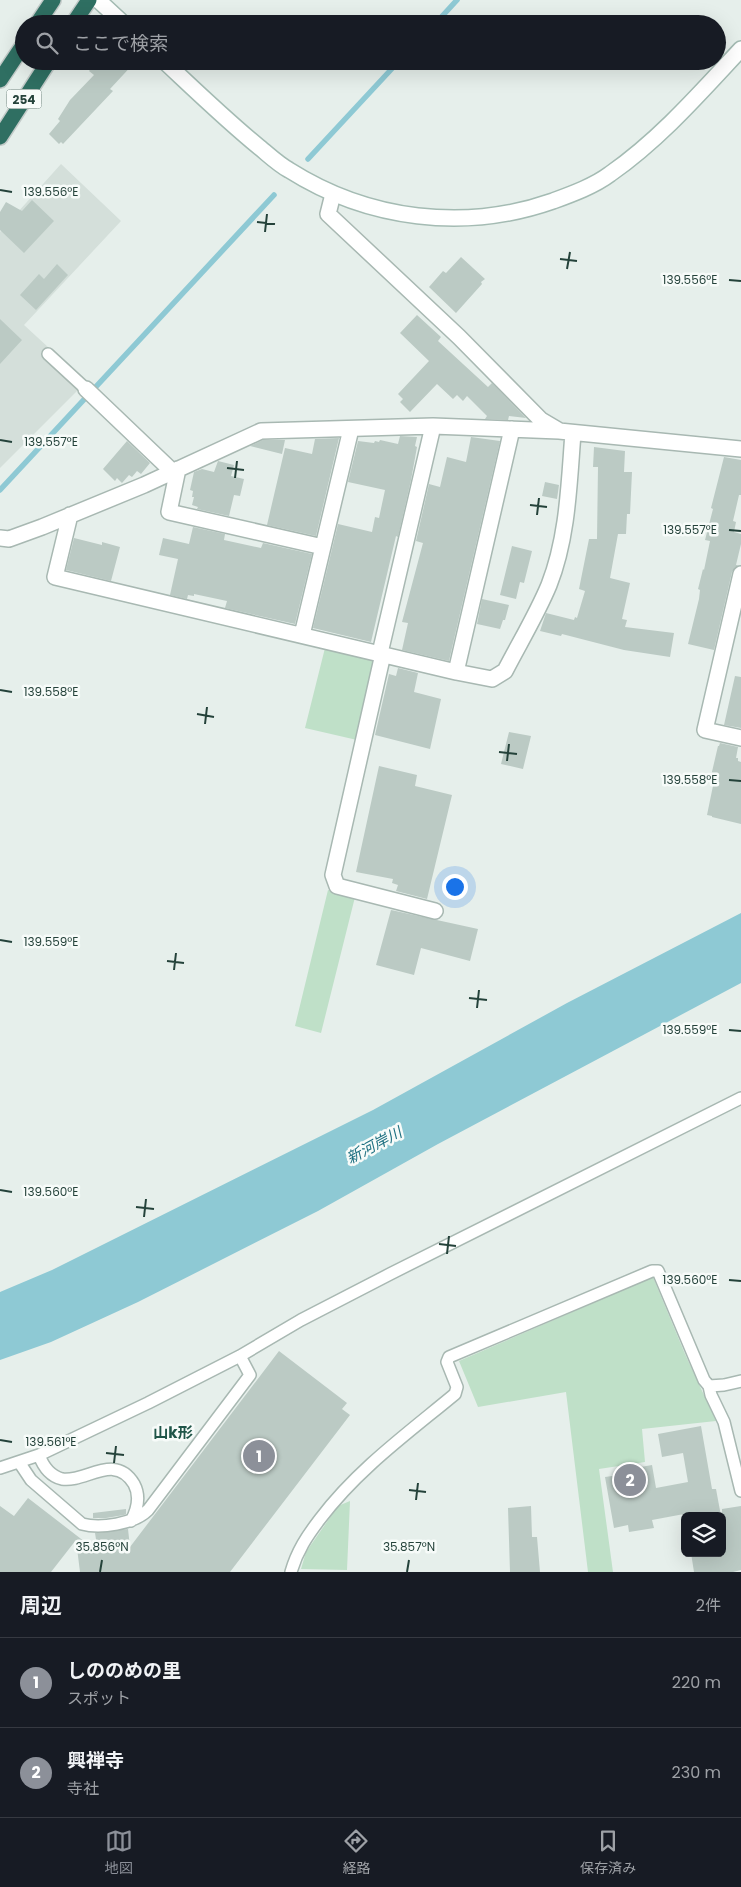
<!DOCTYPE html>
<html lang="ja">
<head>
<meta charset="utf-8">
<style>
  body { margin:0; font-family:Poppins,"Noto Sans JP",sans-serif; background:#20242c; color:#f1f3f6 }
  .controls { position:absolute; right:15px; bottom:15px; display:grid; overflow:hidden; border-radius:8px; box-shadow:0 5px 20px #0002 }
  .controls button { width:45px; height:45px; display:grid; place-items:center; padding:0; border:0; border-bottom:1px solid #363941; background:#171b24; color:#f1f3f6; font:25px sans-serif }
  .you { position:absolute; left:454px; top:886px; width:18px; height:18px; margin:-12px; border:4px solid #fff; border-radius:50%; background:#1a73e8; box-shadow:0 0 0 8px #1a73e833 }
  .badge { display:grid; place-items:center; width:32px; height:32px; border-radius:50%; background:#8c9099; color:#fff; font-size:16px; font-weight:700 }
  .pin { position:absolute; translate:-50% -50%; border:2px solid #fff; box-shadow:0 1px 5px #0006 }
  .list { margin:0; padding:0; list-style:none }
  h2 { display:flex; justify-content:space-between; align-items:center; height:65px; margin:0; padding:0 20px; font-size:21px }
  h2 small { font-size:16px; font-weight:400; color:#9ea1a6 }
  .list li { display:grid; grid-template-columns:32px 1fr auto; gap:15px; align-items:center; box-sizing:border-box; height:90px; padding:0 20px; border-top:1px solid #363941 }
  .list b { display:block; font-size:19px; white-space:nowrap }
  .list p { margin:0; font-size:16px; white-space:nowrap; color:#9ea1a6 }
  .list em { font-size:16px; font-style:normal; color:#9ea1a6 }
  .icon { flex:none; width:28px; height:28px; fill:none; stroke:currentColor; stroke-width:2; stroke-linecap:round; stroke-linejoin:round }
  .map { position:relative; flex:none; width:741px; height:1572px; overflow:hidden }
  .search { position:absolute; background:#171b24; box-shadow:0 5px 20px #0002; left:15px; right:15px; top:15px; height:55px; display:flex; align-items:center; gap:12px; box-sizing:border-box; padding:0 18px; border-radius:28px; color:#9ea1a6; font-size:19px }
  .sheet { height:245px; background:#171b24 }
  nav { display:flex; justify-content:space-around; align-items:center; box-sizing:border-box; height:70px; border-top:1px solid #363941; background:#171b24; font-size:14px; color:#9ea1a6 }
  nav a { display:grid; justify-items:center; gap:2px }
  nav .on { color:#8c9099 }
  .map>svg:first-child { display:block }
</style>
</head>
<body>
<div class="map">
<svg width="741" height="1572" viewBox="0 0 741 1572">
  <rect width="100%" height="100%" fill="#e6efeb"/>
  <path fill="#d4dfda" d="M61,164L121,221L24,325L86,382L0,468V232Z"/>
  <path fill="#bfe0c8" d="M325,648L376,661L357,740L305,728Z
    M328,890L355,897L321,1033L295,1026Z
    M653,1277L685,1354L716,1421L642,1429L645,1462L599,1469L613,1572H588L566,1392L478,1407L459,1361Z
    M350,1501L347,1570L301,1569L306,1552L338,1506Z"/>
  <path fill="#8ec9d4" d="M741,913V983L438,1144L318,1211L138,1302L51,1342L0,1360V1292L52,1270L373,1110L567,1003Z"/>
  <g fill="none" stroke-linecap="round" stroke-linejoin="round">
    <path stroke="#8ec9d4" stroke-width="5.5" d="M435,24L457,0
      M308,159L399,61
      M0,490L274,195"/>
  </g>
  <path fill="#bbcac4" d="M97,61H136L110,89L113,91L63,144L61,142L59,144L49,134L60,121L58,119L70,100L94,75L89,71Z
    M32,200L54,221L24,253L0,230V212L6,202L22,211Z
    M461,257L485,279L481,282L482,284L456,313L429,287L443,271L446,273Z
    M57,264L68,275L36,310L20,295L39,274L44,279Z
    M417,315L441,337L438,341L488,387L492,383L526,418L509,416L508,420L485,419L487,416L467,396L463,401L457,395L453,399L437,384L410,412L400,402L403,399L398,394L429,361L400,333Z
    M0,319L22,340L0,364Z
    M400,436L417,437L415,446L417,447L411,480L398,537L396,536L371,642L313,628L338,524L372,532L375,517L379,518L385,490L348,482L358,441L374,443L375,441L379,442L380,440L398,444Z
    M471,437L500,441L449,661L402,650L408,623L402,622L423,543L416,541L429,484L440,487L447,457L466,462Z
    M339,438L316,536L267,525L285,448L312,454L315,439Z
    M263,440H285L282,454L250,446Z
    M127,441L150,463L141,474L137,471L132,477L129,475L122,483L117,478L115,481L103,469Z
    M594,447L625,451L624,472H632L630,514H627L626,534H618L610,578L630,583L622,619L627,620L625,627L674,633L670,657L624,650L562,634L561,636L540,631L546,613L574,620L575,617L577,618L585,591L579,589L589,539H597L598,467H593Z
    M724,457L741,460V495H739L733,521L736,522L734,532L741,534V544L736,565H738L732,572L714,650L688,644L699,599L700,590L698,589L703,569L704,570L710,541L705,540L713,509L711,508Z
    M218,461L234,465L231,476L244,479L240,496L234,495L229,516L197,509L198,507L192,505L194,497H192L193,491L190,490L194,472L202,469L214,472Z
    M545,482L559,485L557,499L542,496Z
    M193,527L225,534L224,540L261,548L263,543L312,554L295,624L225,608L227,601L194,594V596L188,595L187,599L170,595L178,559L159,555L163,538L189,544Z
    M74,538L102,545V542L120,547L111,581L66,570Z
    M512,546L532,551L524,583L520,582L516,599L500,595Z
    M482,599L509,605L505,620H503L500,629L477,624Z
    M398,668L418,673L414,692L441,699L430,749L375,735L389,674L396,676Z
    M735,676L741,677V728L724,725Z
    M509,732L531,736L523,769L501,764Z
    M720,743L738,747L736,758H738V761L741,762V824L712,817V816L707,815L715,776H711L718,746H719Z
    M379,766L417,775L415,786L452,795L427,899L396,891L398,885L392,883L393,879L356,872Z
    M391,910L478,929L470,961L421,948L414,975L376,965Z
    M279,1351L347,1403L342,1409L350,1415L230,1572H80L76,1540L51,1572H0V1506L14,1516L28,1498L98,1552L95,1533L128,1529L130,1547Z
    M701,1426L712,1489H716L721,1516H684V1514L652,1520L654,1528L629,1532L628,1525L614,1528L605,1477L619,1475L618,1471L652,1465L656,1488L688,1482L683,1453L662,1457L658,1434Z
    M531,1506L532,1537H537L540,1572H510L508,1508Z
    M741,1506V1570L733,1572H694L691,1553H722V1509Z
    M126,1509V1514L124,1515L106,1518H93V1513Z"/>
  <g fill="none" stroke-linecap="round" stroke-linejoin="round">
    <g stroke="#a8b8b2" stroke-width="14">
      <path id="lane" d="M48,354L86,389
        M709,1386L711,1395L724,1422L741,1491
        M39,1455C43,1466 50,1476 62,1479C85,1483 115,1452 134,1484C141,1497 137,1510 131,1521
        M19,1462L31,1480L82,1524C100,1529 134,1524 148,1510L250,1375L240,1356
        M0,1468L39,1455L148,1403L240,1356L301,1320L390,1274L741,1098
        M291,1572C297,1551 307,1536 320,1519C358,1469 408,1433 455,1394L457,1387L447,1362L449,1357L652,1271H658L704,1380L709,1386L724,1385L741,1381"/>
    </g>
    <g stroke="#a8b8b2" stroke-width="18">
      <path id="street" d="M333,194L328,214L459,337L541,420L558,430
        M86,389L173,472
        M178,469L169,512L323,547
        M70,515L55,577L456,672L492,679L505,671C520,642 537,614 549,585C568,537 569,483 573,433
        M0,538L9,539L42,527L144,485L261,431L433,426L559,431L741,449
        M741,574L705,730L741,738
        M302,635L351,429
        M380,653L433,426
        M383,654L333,875L337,886L435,911
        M456,672L512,429"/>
    </g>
    <g stroke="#a4bbb3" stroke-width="18">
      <path id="secondary" d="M98,0L124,24
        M164,61C195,90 226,120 259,147C269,155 278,164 289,170C368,220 465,232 553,201C572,194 594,186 610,174C660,139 700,93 741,49"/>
    </g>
    <g stroke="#c2cac8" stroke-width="18">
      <path id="highway" d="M37,24L53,0
        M73,24L89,0
        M0,80L24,44
        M0,137L49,61"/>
    </g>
    <use href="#lane" stroke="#fff" stroke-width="11"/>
    <use href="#street" stroke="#fff" stroke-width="15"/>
    <use href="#secondary" stroke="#fff" stroke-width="15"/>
    <use href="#highway" stroke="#2f6f62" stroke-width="15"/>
  </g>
  <path fill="none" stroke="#24423a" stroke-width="2" d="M0,190L12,192M257,222L275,224M265,232L267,214M560,259L577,261M567,269L570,252M729,280L741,281M0,440L12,442M227,468L244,470M235,478L237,461M530,505L547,507M537,515L539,498M729,530L741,531M0,690L12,692M197,714L214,717M205,724L207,707M499,752L517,754M507,761L509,744M729,780L741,781M0,940L12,942M167,961L184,963M174,970L176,953M469,998L487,1000M477,1008L479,990M729,1030L741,1031M0,1190L12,1192M136,1207L154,1209M144,1217L146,1199M439,1244L456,1246M447,1254L449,1236M729,1280L741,1281M0,1440L12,1442M106,1453L124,1455M114,1463L116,1446M409,1490L426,1492M416,1500L418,1483M100,1572L102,1560M407,1572L409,1560"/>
  <g text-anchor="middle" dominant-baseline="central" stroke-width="5" stroke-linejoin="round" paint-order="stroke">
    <rect fill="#f7fbf9" stroke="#637a73" stroke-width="1" x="6.5" y="89.5" width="35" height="19" rx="4"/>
    <g font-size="12" font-weight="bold" fill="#24423a">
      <text x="24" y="99">254</text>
    </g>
    <g font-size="15" font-style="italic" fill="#1c6f80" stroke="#f7fbf9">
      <text transform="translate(374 1145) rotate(-28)">新河岸川</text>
    </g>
    <g font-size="15" font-weight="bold" fill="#1f5548" stroke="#f7fbf9">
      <text x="173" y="1432">山k形</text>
    </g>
  </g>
  <g font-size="12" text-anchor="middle" fill="#24423a" stroke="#f7fbf9" stroke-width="5" stroke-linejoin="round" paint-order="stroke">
    <text x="51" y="196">139.556°E</text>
    <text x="690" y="284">139.556°E</text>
    <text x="51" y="446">139.557°E</text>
    <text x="690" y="534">139.557°E</text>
    <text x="51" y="696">139.558°E</text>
    <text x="690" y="784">139.558°E</text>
    <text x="51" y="946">139.559°E</text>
    <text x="690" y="1034">139.559°E</text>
    <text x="51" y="1196">139.560°E</text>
    <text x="690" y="1284">139.560°E</text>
    <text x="51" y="1446">139.561°E</text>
    <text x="102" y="1551">35.856°N</text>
    <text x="409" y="1551">35.857°N</text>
  </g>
</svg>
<div class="controls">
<button><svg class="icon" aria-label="layers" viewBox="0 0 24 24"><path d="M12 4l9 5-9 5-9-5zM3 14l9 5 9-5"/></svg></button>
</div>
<div class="you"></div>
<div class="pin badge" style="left:259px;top:1456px">1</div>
<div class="pin badge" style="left:630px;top:1480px">2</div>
<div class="search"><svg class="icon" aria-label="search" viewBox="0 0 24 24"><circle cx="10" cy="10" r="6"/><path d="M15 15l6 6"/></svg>ここで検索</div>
</div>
<section class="sheet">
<h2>周辺<small>2件</small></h2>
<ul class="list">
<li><span class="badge">1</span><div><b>しののめの里</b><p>スポット</p></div><em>220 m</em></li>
<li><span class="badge">2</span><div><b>興禅寺</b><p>寺社</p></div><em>230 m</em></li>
</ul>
</section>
<nav>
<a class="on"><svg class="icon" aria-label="map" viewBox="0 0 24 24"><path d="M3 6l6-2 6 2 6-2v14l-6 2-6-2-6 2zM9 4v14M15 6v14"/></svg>地図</a>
<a><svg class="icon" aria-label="directions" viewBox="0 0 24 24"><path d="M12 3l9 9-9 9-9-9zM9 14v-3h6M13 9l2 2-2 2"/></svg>経路</a>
<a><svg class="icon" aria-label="saved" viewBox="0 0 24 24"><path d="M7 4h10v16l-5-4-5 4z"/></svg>保存済み</a>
</nav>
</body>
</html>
